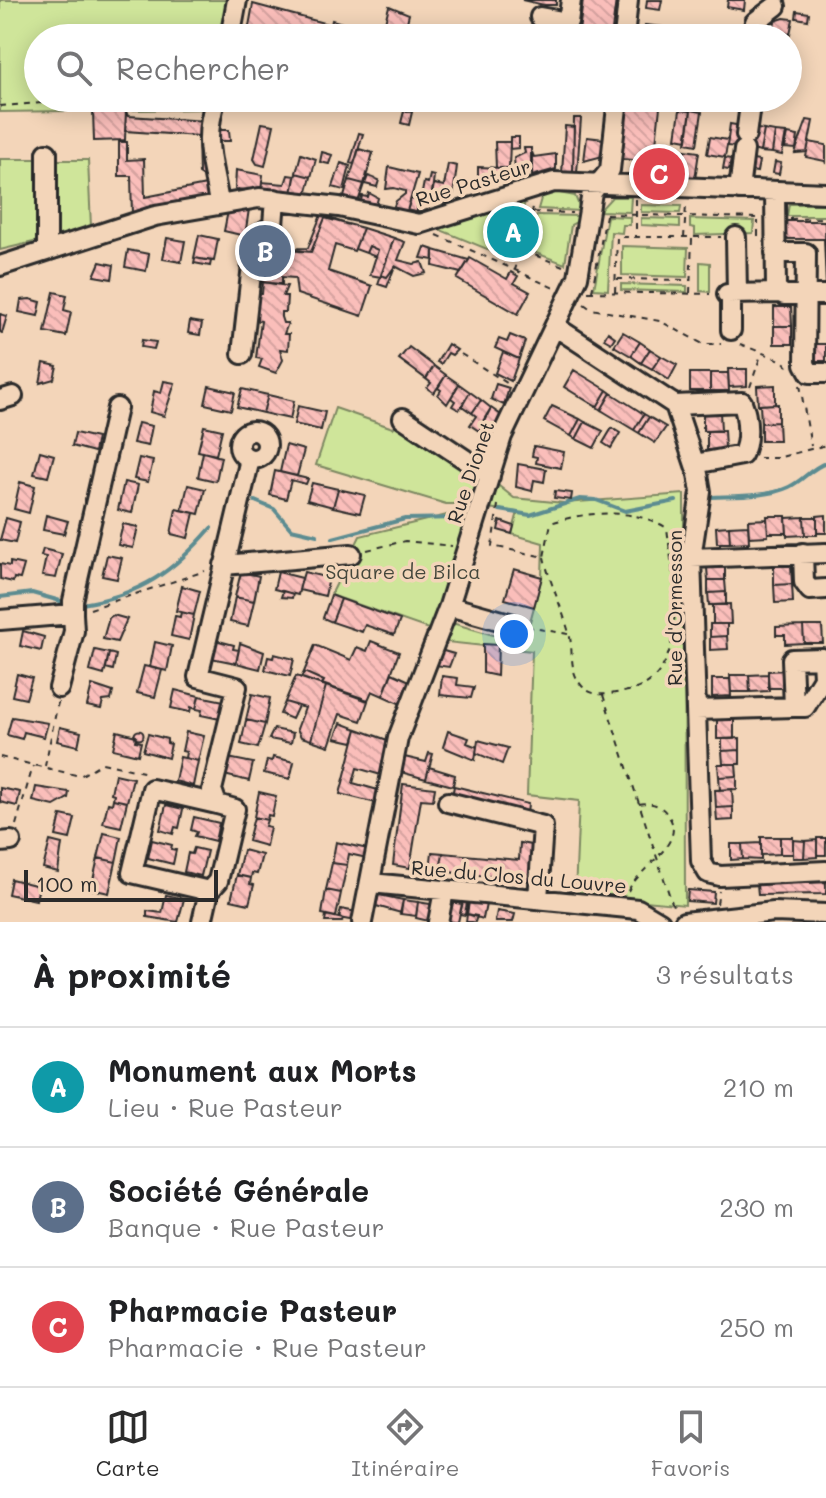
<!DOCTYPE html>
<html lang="fr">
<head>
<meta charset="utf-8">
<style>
  body { margin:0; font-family:Mali,sans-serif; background:#f2f2f2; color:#202124 }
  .scale { position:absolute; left:24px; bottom:20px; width:194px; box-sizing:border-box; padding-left:8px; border:4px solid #2b2b2b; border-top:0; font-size:22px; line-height:28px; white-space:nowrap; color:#2b2b2b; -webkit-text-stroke:6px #f3d5b9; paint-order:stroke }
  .you { position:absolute; left:514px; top:634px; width:28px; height:28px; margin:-20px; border:6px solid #fff; border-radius:50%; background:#1a73e8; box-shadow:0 0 0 12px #1a73e833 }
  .badge { display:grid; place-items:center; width:52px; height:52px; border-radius:50%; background:#2b2b2b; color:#fff; font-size:26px; font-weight:700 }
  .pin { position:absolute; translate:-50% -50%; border:4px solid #fff; box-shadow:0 2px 8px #0006 }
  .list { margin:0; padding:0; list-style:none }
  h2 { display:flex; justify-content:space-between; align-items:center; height:104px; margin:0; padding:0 32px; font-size:34px }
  h2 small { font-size:26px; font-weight:400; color:#757577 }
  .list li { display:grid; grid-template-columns:52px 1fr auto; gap:24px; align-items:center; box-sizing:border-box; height:120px; padding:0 32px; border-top:2px solid #e0e0e0 }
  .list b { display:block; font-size:30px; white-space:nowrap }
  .list p { margin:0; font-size:26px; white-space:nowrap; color:#757577 }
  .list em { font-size:26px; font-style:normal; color:#757577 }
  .icon { flex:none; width:44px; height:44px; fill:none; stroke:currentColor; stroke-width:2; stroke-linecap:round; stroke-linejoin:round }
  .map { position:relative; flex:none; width:826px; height:922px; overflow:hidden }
  .search { position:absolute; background:#fff; box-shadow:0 4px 20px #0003; left:24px; right:24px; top:24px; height:88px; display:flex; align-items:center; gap:20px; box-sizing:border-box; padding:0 28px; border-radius:44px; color:#757577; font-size:30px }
  .sheet { height:464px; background:#fff }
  nav { display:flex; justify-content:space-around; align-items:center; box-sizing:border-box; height:112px; border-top:2px solid #e0e0e0; background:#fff; font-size:22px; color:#757577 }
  nav a { display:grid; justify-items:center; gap:4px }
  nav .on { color:#2b2b2b }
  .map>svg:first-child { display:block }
</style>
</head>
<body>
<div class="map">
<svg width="826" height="922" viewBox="0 0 826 922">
  <defs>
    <pattern id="building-back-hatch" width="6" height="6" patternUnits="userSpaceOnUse" patternTransform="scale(2)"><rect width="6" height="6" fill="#fabeba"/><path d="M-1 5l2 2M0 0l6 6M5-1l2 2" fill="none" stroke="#d6a3a0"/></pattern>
  </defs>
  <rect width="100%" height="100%" fill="#f3d5b9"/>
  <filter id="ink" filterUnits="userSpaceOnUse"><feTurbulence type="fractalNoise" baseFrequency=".0125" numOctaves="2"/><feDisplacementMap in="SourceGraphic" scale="16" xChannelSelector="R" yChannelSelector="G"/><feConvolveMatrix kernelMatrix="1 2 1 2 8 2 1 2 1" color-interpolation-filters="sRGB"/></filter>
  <g filter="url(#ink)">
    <path fill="#cfe59a" stroke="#7d8862" stroke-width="2" d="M0,0H229L221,38H38V98H208L206,109L0,112Z
      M0,159H39L42,240L0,250Z
      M55,160H88L91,227L52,237Z
      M554,192L575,196L581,211L538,209L542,195Z
      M612,197H631L630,212L599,211Z
      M525,202L509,258L438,229Z
      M789,204H826V216H787Z
      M641,205L681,206L680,213L641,212Z
      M537,215L580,216L578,221L571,225L565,264L528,250Z
      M607,216L630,217V225H623L622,233L611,232L608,290L594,289Z
      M641,218L680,219V227L641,225Z
      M690,219L754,221L753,233L695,235V228L690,227Z
      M622,246L688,248L687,277L622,275Z
      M700,262L710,263V292L700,291Z
      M621,284L687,286V292L621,290Z
      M335,408L393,428L399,422L481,478L473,504H446L316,465Z
      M494,482L514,498L564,503L684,494L685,905L575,894L579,801L527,795L532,651L446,642L452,623L524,644L542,577L543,543L512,534L518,512L487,508Z
      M472,509L431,630L331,595L360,536Z"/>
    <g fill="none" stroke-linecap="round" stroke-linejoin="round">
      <path stroke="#5c8c91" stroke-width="4" d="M712,497C735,496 768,497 789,487C804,480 811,468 826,463
        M255,501L274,509L291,529L317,535
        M500,510L530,515L580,499L596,500L625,511L676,501
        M333,538L405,519L462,518
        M0,597L32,593L64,602
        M82,604C141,595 174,571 211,528"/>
    </g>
    <path fill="url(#building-back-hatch)" stroke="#2b2b2b" stroke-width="2" d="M522,0H556V5H544Z
      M583,0H616L611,38H593V34L579,32Z
      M647,0H662L660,10L646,8Z
      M728,0H745L744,10L727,7Z
      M253,4L331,25L332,20L357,27L365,38H247Z
      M389,6L409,14L404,34L396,32L397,26L385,22Z
      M797,11L809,13L808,20L796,18Z
      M784,18L793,19L790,34L774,31L775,21Z
      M645,25L662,27L661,38H644Z
      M554,98H569V106L562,108Z
      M595,98H607V102L596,104Z
      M627,98H661L654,162L621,159Z
      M683,98L693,100L691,111L682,110Z
      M126,110L125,140L94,141L93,111Z
      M680,110L691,111L687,140L676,138Z
      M691,110L702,112L697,145L686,143Z
      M126,111L128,116L206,121L205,178L199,174L198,136L125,131Z
      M404,111L412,112L409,125L401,123Z
      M574,118H581L577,173H573Z
      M807,120L813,121L807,152L795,153Z
      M262,123L274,125L265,166L257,164L254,159Z
      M730,124L742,126L735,147L727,146Z
      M565,126L574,127L573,173H562Z
      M752,128L764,130L760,152L749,149Z
      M217,130H229L230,141H217Z
      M764,130L775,132L772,153L760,152Z
      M775,132L786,133L782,155L772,153Z
      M359,133L363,134L354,164L350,163Z
      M788,134L798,136L796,149L785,148Z
      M510,137H519V148L510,149Z
      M587,137L604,139L603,156L584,161Z
      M710,137L728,140L725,157L707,154Z
      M656,141L667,142L669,160L684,161L681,180L652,178Z
      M119,142H127V160L144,159L145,197L206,185L207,199L132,215L131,176H119Z
      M495,142H510L509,168H496Z
      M809,142L826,145V164L825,161L806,157Z
      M524,148H531V167L515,169L514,158L525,153Z
      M359,149L373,153L364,184L349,180Z
      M685,150L699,152L695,179L681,177Z
      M322,152L332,155L329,164L320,162Z
      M532,152L534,157L556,154V169L532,176Z
      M301,154L316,159L311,177L296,173Z
      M725,158L731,159L729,170L723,169Z
      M753,160L759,161L757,172L751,171Z
      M775,162L781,163L779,174L773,173Z
      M341,163L350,166L344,190L333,187Z
      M448,164L457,166L452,204L431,200L434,184L444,186Z
      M389,167L418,174L406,214L392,211L396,201L405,194V191L394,188L386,189Z
      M478,167L501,168V179L478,178Z
      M236,170L263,175L261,191L235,189Z
      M296,173L311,177L306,195L292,193Z
      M288,175L295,176L292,194L261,191L262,182L285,184Z
      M430,175L434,176L431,200L421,198L424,182L428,183Z
      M368,176L379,180L377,187L365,184Z
      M349,180L364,184L358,202L344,197Z
      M369,193L378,198L375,209L360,205L362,196L368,197Z
      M411,199L417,200V216L406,214Z
      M249,209L245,236L224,231L228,211Z
      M321,215L349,225L325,218L311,252L275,249L308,248Z
      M325,218L363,228L354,251L335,245L328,271L372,286L362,316L297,294L295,278L282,277V284L259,282L262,245L311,252Z
      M786,221H825L826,285L824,239H786Z
      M363,228L394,238L381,277L370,275L378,250L369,246L366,253L355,249Z
      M199,235L218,239L214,261L194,258Z
      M167,238L185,241L181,262L163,259Z
      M394,238L405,242L398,260L414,264L422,262L426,273L414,276L395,266L387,277L381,275Z
      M369,246L378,250L376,257L366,253Z
      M425,247L434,250V260L421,258Z
      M128,250L149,254L146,271L125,267Z
      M434,250L469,260L461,273L433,266Z
      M195,258L211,261L210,266L194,263Z
      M470,258L507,279L511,272L518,276L514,283L530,292L518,314L457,279Z
      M100,262L114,265L112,279L94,276Z
      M395,266L387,287L378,284L381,275L387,277Z
      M263,282L287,286L283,296H287L286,312H281V317L283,323H288L284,334H289L288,350L280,349L283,360L276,373L259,367L262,359L256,358L261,321L255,320L256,294H262Z
      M54,292L67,295L64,310L71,312L66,336L45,332Z
      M30,299L41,302L38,316L19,312L21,300Z
      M774,307H791L792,326H774Z
      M0,314L7,316L2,333L0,332Z
      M190,321L202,323L200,335L188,333Z
      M774,326H792V344H774Z
      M608,332L615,337L611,343L604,339Z
      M623,332L640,342L631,356L614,346Z
      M510,335L525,341L519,359L495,348L499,339L507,342Z
      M142,340L156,342L154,349L141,347Z
      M640,342L650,349L641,363L631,356Z
      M448,344L457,350L452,355L448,353L441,364L437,362Z
      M814,344H826V361H814Z
      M409,347L434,366L426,379L399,359Z
      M650,349L661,356L652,369L641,363Z
      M503,352L519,359L511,381L495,373Z
      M661,356L677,365L669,380L652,369Z
      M44,363L57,366L54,379L40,383Z
      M434,366L446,375L434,393L427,388L431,383L426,379Z
      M728,369H747V386L729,387Z
      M574,370L607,390L597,407L564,387Z
      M690,373H710V391H690Z
      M710,373H728L729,391H710Z
      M446,375L459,384L447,404L438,395L441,390L438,388Z
      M164,381L175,383L164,416L150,412L154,391L161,393Z
      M459,384L470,392L459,410L452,406L455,401L451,398Z
      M496,384L509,388L504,405L491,399Z
      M775,385V404L758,405L757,386Z
      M209,386L235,392L231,410L205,404Z
      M242,389L268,395L263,413L237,407Z
      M607,390L611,393L601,410L597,407Z
      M470,392L481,400L472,413L462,406Z
      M611,393L644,414L634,430L601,410Z
      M268,395L294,401L290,419L263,413Z
      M481,400L491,408L479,431L470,425L476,416L472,413Z
      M778,404V422L761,423L760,405Z
      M298,406L325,412L321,430L294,424Z
      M552,406L580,419L571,436L544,421Z
      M491,408L501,415L494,436L485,430L489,426L483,421Z
      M720,411L721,431H703V412Z
      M644,414L649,417L639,433L634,430Z
      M649,417L666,427L655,443L639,433Z
      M580,419L585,422L576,439L571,436Z
      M585,422L603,431L594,448L576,439Z
      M778,422L779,441H761V423Z
      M138,423L152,426L148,446L133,443Z
      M204,426L222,430L216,455L198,451Z
      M612,428L620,433L611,448L603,443Z
      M724,430L725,449L707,450V431Z
      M75,433L97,438L94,452L72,446Z
      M286,445L304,450L297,476L280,472Z
      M534,446L564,452L561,468L536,463L537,457L532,456Z
      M40,451L54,455L48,477L34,474Z
      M203,452L221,457L216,481L198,477Z
      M139,458L153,461L148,482L134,479Z
      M518,464L546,469L544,482L534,480L532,491L516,487Z
      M275,471L308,479L306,484L291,480L286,499L270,495Z
      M20,482L35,486L29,513L14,509Z
      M124,482L138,485L132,513L118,510Z
      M312,483L338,489L333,507L307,500Z
      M188,485L205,489L199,514L182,510Z
      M338,489L365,495L360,513L333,507Z
      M555,491L572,493L571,500L554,498Z
      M176,509L194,513L188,538L171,534Z
      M46,515L68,521L64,534L43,530Z
      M826,515V533H817V516Z
      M767,516H786L787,533H768Z
      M804,517L805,535L787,536L786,518Z
      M804,517H817V535H805Z
      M6,518L20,522L15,543L0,540Z
      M767,519L768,536L749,537L748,520Z
      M500,521L514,526L512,534L498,530Z
      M123,524L138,527L133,548L118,545Z
      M748,525L749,542L730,543L729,526Z
      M729,526L730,543H717L716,527Z
      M43,549L62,554L56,578L42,576L46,557L41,556Z
      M107,555L122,558L117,579L102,576Z
      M10,562L24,565L20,579L14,578L13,582L0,579V564L10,566Z
      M774,565H791L792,584L774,585Z
      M725,567V580H708L707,568Z
      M514,569L542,577L534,607L505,599Z
      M241,572L259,576L254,601L235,597Z
      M278,572L302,578L298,595L274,589Z
      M304,572L329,578L325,596L299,590Z
      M708,580H725L726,592L708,593Z
      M792,584L793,602L775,603L774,585Z
      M182,586L200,591L194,615L176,611Z
      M283,591L293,594L292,598L281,597Z
      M726,592V605H709L708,593Z
      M331,595L341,599L332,622L323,618Z
      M235,597L254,601L248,626L230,622Z
      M341,599L400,620L394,635L365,625L362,632L332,622Z
      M730,604L731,624H713V605Z
      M181,612L194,615L189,640L171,636L175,616L180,617Z
      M113,615L127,619L117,642L103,639L109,618Z
      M710,624H727V636L710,637Z
      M803,626L804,643L785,644V635H776V627Z
      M803,626H822L823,643H804Z
      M23,631L44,637L41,651L20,646Z
      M727,636L728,649L710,650V637Z
      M215,640L234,645L233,649L239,650L236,663L211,658Z
      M371,641L399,652L383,696L372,691L368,700L322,684L324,681L304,672L315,645L351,660L357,647L367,651Z
      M155,642L172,646L167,671L150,667Z
      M240,643L264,652L260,669L236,663Z
      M483,644L498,645L497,676L483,673Z
      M95,650L109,653L104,675L90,671Z
      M440,650L454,654L449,667L435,665Z
      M109,653L116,655L113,670L106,668Z
      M274,654L294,659L290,676L265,670L268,657L273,658Z
      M144,666L162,670L155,697L137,693Z
      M787,670V688H768V671Z
      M304,672L324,681L322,685L301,678Z
      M392,673L412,682L403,705L383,696Z
      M17,674L32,678L26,699L12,696Z
      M768,674L769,691L750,692L749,675Z
      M730,675H749L750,692H731Z
      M296,676L326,686L311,740L301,737L297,729L305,708L285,702Z
      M442,676L458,678L457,685L474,687L471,698L440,695Z
      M712,679H730L731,696L712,697Z
      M92,685L113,692L111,700L103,701L101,709L87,706Z
      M326,686L368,701L361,721L340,714L329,746L311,740Z
      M175,690L199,696L196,709L191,707L190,712L171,708Z
      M252,694L270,698L265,724L246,720Z
      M199,696L224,701L220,719L201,715L202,710L196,709Z
      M285,702L298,706L292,719L280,714Z
      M12,717L48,723L44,737L24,732L22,739L7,735Z
      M734,719V739H717V720Z
      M246,720L265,724L258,748L241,744Z
      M341,723L357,729L353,742L335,738Z
      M60,727L81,732L78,746L57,741Z
      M274,729L293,733L291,743L269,739Z
      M357,729L390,741L381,775L357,768L353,783L378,790L376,803L340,794Z
      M134.5 735a4.5 4.5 0 1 1 9 0a4.5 4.5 0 1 1-9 0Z
      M117,731L136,736L135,741L141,742L138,755L113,749Z
      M448,731L469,738L467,743L477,747L475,760L443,747Z
      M186,732L204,736L198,761L185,758L186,752L182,751Z
      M148,734L167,739V743L171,744L168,758L143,751Z
      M740,738V750L722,751V739Z
      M478,740L508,748L502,764L476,753Z
      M740,750V764H723L722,751Z
      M429,753L433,754L426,779L397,771L400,756L426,762Z
      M180,757L198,761L193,786L175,781Z
      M273,757L294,762L290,779L264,773L267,760L272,761Z
      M228,758L253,763L249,781L224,775Z
      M718,764H736L737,776L719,777Z
      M429,767L455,775L453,786L426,779Z
      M115,774L133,778L127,802L113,799L114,794L111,793Z
      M737,776V789L720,790L719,777Z
      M403,784L435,788L433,800L421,799L410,868L393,865Z
      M454,786L528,804L527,814L452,796Z
      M36,787L69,792L68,798L54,806L33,801Z
      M0,788L20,792L17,806L0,802Z
      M732,789L733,807L716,808L715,790Z
      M259,792L276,796L272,816L268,815L267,820L254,817Z
      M113,799L127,802L121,827L103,823L108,803L112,804Z
      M166,805L183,809L179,828L175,827L173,834L160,830Z
      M733,807V820L717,821L716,808Z
      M61,815L75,818L70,839L56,836Z
      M194,817L219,823L215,841L195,836L197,832L191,830Z
      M254,817L267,820L265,826L270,827L266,846L248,841Z
      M104,833L121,837L116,862L98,858Z
      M761,837H780V854L761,855Z
      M780,837H793V854H780Z
      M817,838H826V855H817Z
      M152,840L172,845L171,849L176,850L173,864L148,858Z
      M793,840L805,841L804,858H793Z
      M817,840V857L804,858L805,841Z
      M50,841L62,844L58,872L43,868Z
      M336,842L368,849L367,858L349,854L347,865L332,863Z
      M520,843L532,845L529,881L440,871L443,853L519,860Z
      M761,843V860L743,859L742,844Z
      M731,844H742L743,859L731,860Z
      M194,848L207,851L201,876L184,872L188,853L192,854Z
      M243,850L262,855L257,874L252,873L251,878L237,875Z
      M432,852L443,853L440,871L430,870Z
      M98,858L116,862L109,893L91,889Z
      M332,863L347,865L341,893L326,890Z
      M237,875L251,878L250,884L254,885L249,904L231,900Z
      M11,879L39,886L36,900L8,894Z
      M826,882V894L758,895L757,884Z
      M326,890L341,893L336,917L322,914Z
      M688,890L714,892L713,903L687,901Z
      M166,895L184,899L178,922L147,917V911L162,913Z
      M379,895L403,900L401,913L376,906Z
      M403,900L418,902L416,916L400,914Z
      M418,902L436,905L433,922L416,918Z
      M449,902L462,904L458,922H444Z
      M463,902H467L465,915L460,914Z
      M469,902L486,904L483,919L467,914Z
      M341,909L357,912L355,921L339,918Z
      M497,911L515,914L513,922H495Z
      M467,914L477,916L475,922H466Z
      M326,915L343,919L342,922H325Z"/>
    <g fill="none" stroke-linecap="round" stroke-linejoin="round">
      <g stroke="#2b2b2b" stroke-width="24">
        <path id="minor" d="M540,17L568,22L571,0
          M230,38L237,0
          M624,38L628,0
          M752,38L755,22L776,6
          M216,98C202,143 212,160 219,203
          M746,135L750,105L747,98
          M47,153V249
          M739,190L744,150
          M775,191L776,289L784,295H826
          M736,237L737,293
          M775,253H806L805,364L810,373H826
          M0,266L155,216L259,198L339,207L419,224L554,182L826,193
          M727,294L780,293
          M556,327L675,405L698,474L701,492L691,558L701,861L708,873L720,876L826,871
          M731,330V294
          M242,354L255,238L273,225L275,199
          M0,400L13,396
          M675,405L742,402C748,417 750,441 742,455L695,464
          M403,418L490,476
          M239 445a14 14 0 1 1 28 0a14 14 0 1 1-28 0Z
          M803,553L804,582L810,590L826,589
          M691,558L826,553
          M224,565L351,554
          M449,606L513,624
          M73,614V601L117,408
          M0,620L73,614L74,631L59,688
          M696,710L794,707L792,659L822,658L823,678L805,707H794
          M448,802L543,826L538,899
          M0,842L11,841
          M371,883L638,909L660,922
          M209,891L132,873L152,789L217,804
          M202,922L209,891L218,881L235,809L217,804L212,790L237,687L198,677L250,459
          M362,922L398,738L449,606L502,436L578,277L592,192L610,170L618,98
          M438,922L444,891
          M684,922L774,912L826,914"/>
      </g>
      <path stroke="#2b2b2b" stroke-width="2" stroke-dasharray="6 6" stroke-linecap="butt" d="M0,106L42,103L199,106
        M636,199V237
        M533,212L572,213
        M606,214L759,218
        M790,219L826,218
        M437,235L515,270L534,205
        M758,236V221
        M684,238L686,205
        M524,251L563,266
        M515,270L554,288
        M617,279L691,280
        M592,291L606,215
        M588,292L710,294
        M615,292L617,237H721
        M690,293L692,239
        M584,304L591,309L660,321L703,344H721
        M740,344L783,361L790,369
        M461,354L510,385
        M800,385L811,446
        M750,387L761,355
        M759,458H777L826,445
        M498,505L492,546L544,557L551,523C586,511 635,508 667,528C673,578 694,683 623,692C609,694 593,698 582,686C568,670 574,652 569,633C562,607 550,584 544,557
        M367,550L405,541L452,546
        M90,609L205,571
        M527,627L568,634
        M603,695L674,909
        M0,757L80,776L102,763L148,773
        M45,766L58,702
        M16,825L33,766
        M628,891C639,867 690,842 667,814C660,804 650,802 639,804
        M717,904L719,891"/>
      <use href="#minor" stroke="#f3d5b9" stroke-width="18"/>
    </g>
  </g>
  <g text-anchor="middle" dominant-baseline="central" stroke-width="7" stroke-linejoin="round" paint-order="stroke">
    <g font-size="20" fill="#2b2b2b" stroke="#f3d5b9">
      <text transform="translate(473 182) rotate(-17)">Rue Pasteur</text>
      <text transform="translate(470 472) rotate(-71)">Rue Dionet</text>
      <text transform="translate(674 608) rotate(-90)">Rue d'Ormesson</text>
      <text transform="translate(519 876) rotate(5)">Rue du Clos du Louvre</text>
    </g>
    <g font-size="20" fill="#44473c" stroke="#f3d5b9">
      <text x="403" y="571">Square de Bilca</text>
    </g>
  </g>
</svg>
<div class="scale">100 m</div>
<div class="you"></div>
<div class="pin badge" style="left:513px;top:232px;background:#0f9aa8">A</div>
<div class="pin badge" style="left:265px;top:251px;background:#5c6f8a">B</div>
<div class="pin badge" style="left:659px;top:174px;background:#e0444e">C</div>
<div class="search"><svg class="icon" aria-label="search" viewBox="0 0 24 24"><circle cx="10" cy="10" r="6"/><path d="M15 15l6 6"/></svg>Rechercher</div>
</div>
<section class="sheet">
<h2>À proximité<small>3 résultats</small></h2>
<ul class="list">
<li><span class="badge" style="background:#0f9aa8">A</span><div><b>Monument aux Morts</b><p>Lieu · Rue Pasteur</p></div><em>210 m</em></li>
<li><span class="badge" style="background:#5c6f8a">B</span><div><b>Société Générale</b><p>Banque · Rue Pasteur</p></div><em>230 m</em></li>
<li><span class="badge" style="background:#e0444e">C</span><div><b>Pharmacie Pasteur</b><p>Pharmacie · Rue Pasteur</p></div><em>250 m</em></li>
</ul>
</section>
<nav>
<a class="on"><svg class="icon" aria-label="map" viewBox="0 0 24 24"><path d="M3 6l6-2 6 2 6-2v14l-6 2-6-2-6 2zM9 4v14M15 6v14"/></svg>Carte</a>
<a><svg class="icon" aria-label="directions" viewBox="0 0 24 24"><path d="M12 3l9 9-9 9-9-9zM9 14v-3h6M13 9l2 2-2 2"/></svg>Itinéraire</a>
<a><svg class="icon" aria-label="saved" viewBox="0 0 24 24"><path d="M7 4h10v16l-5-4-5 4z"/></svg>Favoris</a>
</nav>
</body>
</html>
